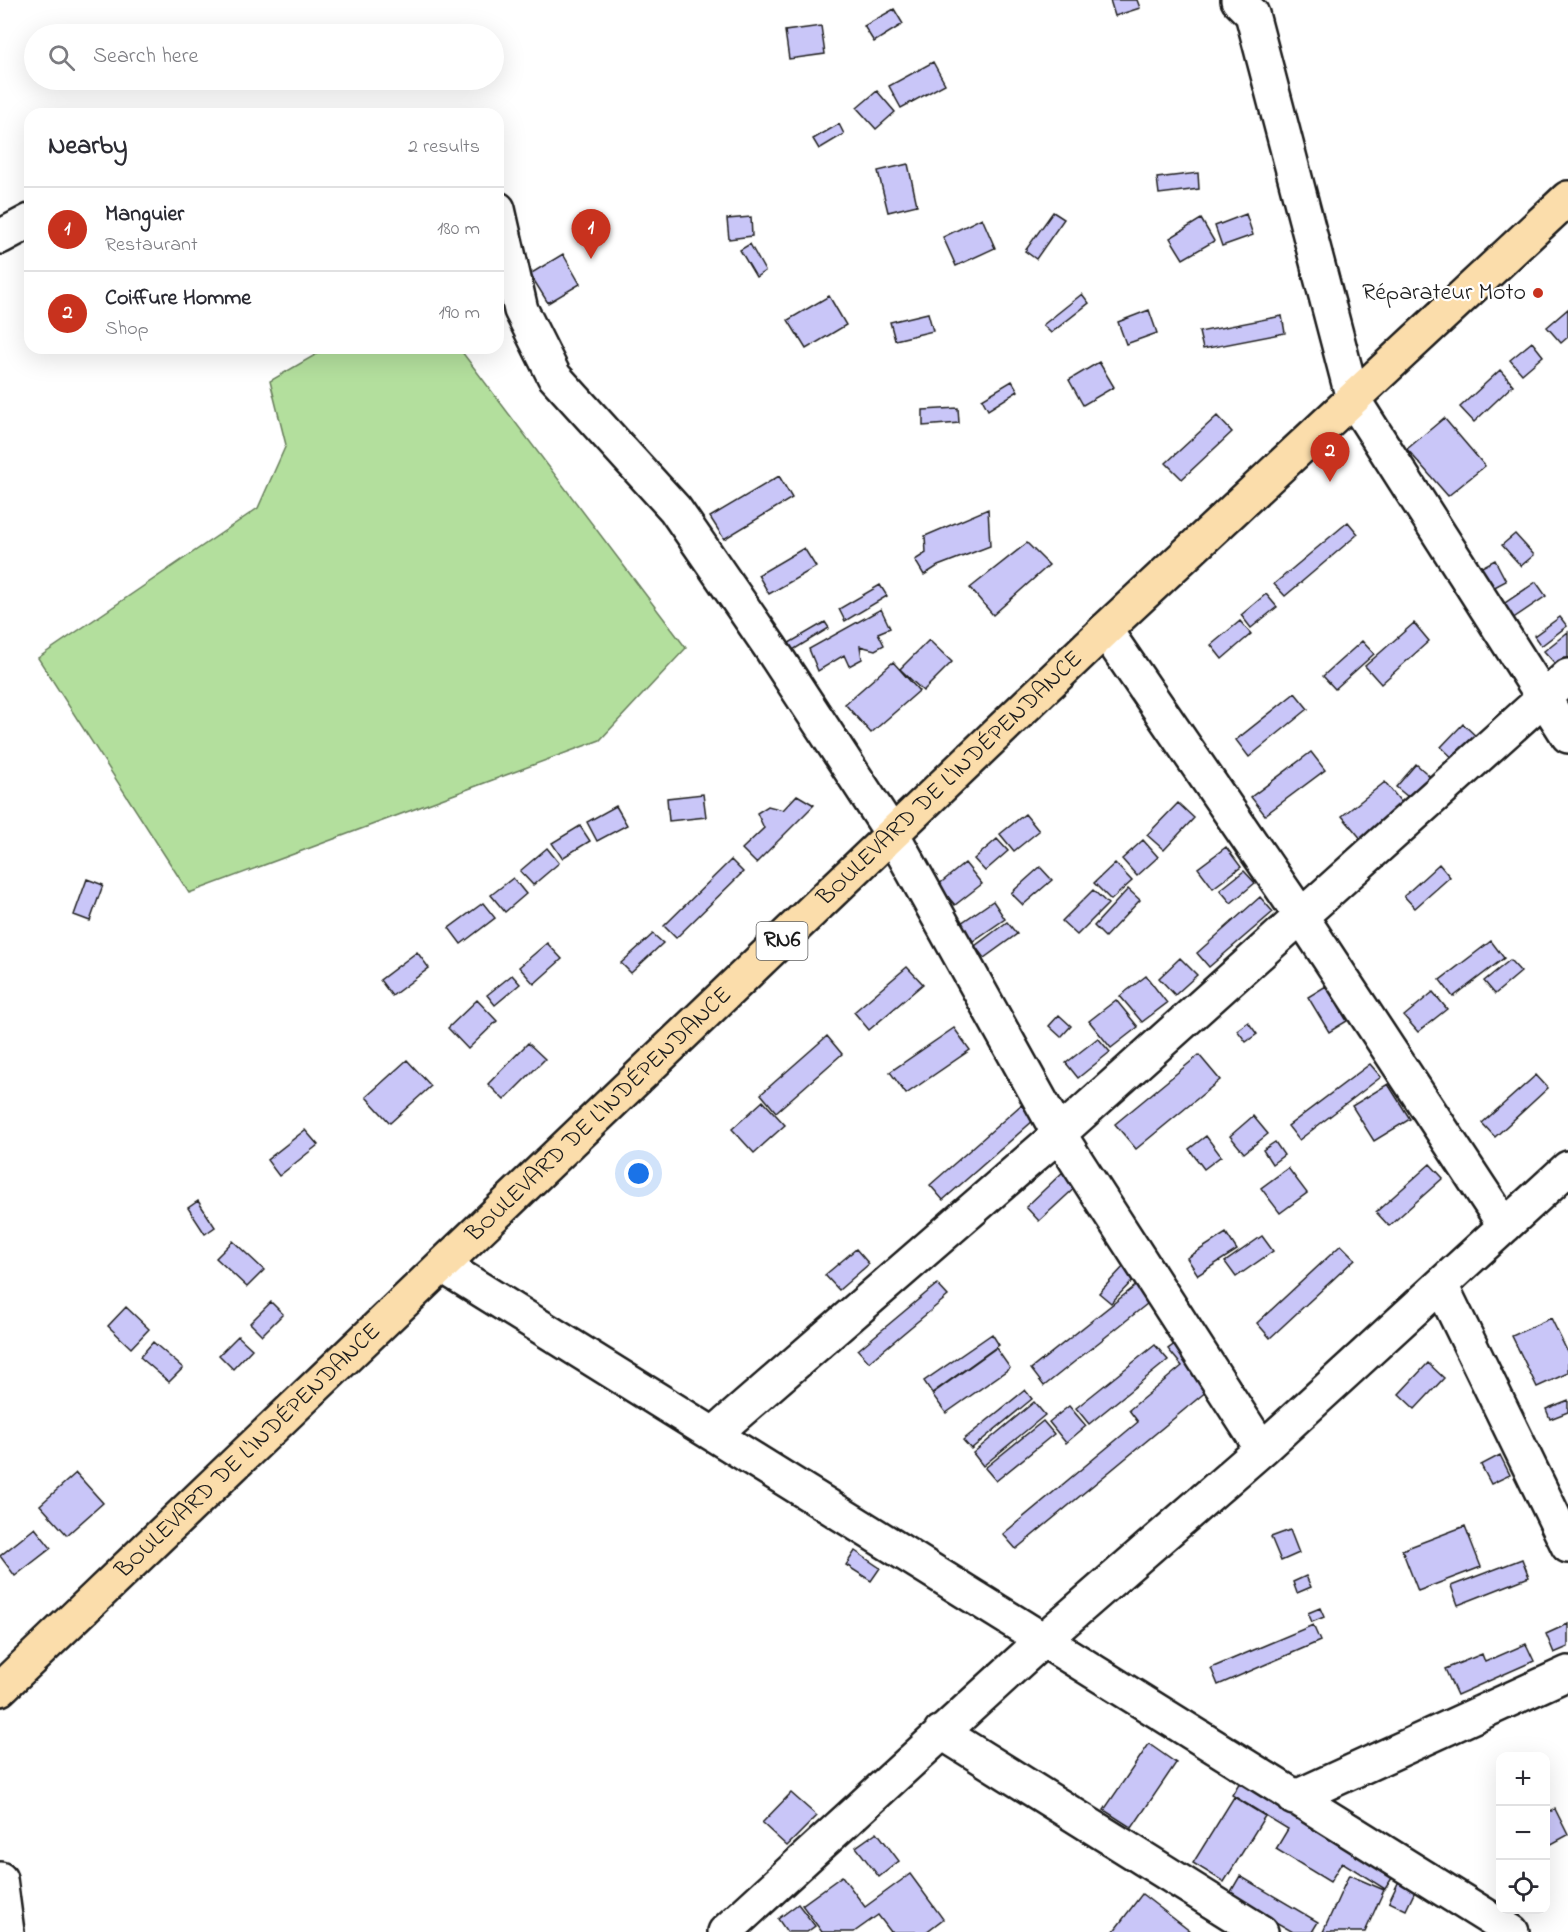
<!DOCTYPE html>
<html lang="en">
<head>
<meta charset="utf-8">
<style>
  body { margin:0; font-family:"Indie Flower",sans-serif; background:#f2f2f3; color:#2b2b33 }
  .controls { position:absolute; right:18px; bottom:18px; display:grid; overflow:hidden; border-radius:12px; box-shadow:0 6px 24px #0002 }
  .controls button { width:54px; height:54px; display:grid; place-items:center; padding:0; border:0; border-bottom:2px solid #e1e1e2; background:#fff; color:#2b2b33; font:30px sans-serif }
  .you { position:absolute; left:639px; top:1174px; width:21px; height:21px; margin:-15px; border:4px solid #fff; border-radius:50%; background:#1a73e8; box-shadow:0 0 0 9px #1a73e833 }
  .badge { display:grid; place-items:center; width:39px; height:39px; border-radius:50%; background:#c8321e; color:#fff; font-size:20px; font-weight:700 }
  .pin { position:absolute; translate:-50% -50px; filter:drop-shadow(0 2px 3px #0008) }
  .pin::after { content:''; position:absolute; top:32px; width:21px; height:18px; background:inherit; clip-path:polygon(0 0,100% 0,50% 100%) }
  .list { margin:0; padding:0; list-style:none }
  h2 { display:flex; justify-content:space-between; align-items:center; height:78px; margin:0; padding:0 24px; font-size:26px }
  h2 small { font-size:20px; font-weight:400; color:#7c7c81 }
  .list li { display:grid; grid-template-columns:39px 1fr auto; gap:18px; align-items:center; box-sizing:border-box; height:84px; padding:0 24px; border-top:2px solid #e1e1e2 }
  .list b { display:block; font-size:22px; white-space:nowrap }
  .list p { margin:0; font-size:20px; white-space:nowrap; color:#7c7c81 }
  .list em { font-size:20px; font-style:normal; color:#7c7c81 }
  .icon { flex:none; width:33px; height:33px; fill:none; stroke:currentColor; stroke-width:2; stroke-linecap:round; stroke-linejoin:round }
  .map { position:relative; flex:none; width:1568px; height:1932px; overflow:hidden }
  .search { position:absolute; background:#fff; box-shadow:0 6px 24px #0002; left:24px; top:24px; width:480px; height:66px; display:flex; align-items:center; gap:15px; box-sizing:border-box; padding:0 21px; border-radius:33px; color:#7c7c81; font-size:22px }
  .panel { position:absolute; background:#fff; box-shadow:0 6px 24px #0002; left:24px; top:108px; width:480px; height:246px; border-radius:18px }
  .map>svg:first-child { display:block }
</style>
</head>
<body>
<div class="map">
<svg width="1568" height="1932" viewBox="0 0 1568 1932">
  <rect width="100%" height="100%" fill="#fff"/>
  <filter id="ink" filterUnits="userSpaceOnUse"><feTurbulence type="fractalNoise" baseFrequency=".0167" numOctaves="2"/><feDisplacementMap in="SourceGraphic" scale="12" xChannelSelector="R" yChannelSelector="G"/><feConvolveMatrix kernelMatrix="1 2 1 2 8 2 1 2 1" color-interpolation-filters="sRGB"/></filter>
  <g filter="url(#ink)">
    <path fill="#b3df9d" stroke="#687e5c" stroke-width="1.5" d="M327,348H459L686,648L600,740L189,893L38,658L258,508L286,445L270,381Z"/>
    <path fill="#c9c6f8" stroke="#1c1c1c" stroke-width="1.5" d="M1110,0H1137L1140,8L1115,16Z
      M894,9L903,24L874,42L864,26Z
      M821,26L825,54L789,59L785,31Z
      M933,62L945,84L901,108L889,86Z
      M877,91L895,112L876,129L857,108Z
      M839,124L844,134L819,149L813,139Z
      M908,164L917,205L888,212L878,171Z
      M1198,173L1199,189L1159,194L1157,178Z
      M1053,212L1064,219L1036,259L1025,251Z
      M1246,214L1253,235L1222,246L1215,226Z
      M751,217L752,236L729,239L727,219Z
      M982,218L995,248L956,266L943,237Z
      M1201,219L1214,241L1183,259L1170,238Z
      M750,244L765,271L756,277L740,250Z
      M563,254L580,284L548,303L530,274Z
      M1082,294L1089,303L1051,333L1043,325Z
      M829,296L846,325L806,349L788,320Z
      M1568,309V337L1561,343L1547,327Z
      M1149,310L1157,333L1126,344L1118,322Z
      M928,313L933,331L895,340L890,322Z
      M1282,316L1285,333L1203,349L1199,332Z
      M1532,342L1543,356L1522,374L1510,360Z
      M1099,362L1114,387L1083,405L1069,380Z
      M1500,370L1513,385L1474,422L1460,407Z
      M1012,381L1018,391L988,410L982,399Z
      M958,408L959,423L923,426V410Z
      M1217,416L1232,432L1182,479L1166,463Z
      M1444,418L1485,466L1448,496L1407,449Z
      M779,476L792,498L724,539L710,517Z
      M988,509L990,546L938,566L924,575L915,560L926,553L925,536Z
      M1348,522L1358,534L1285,596L1274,584Z
      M1515,534L1534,555L1521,566L1502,545Z
      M1027,543L1049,565L993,615L970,588Z
      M804,548L816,567L769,594L758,575Z
      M1495,560L1506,581L1489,590L1478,569Z
      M1536,582L1546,596L1512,619L1502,605Z
      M880,585L887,596L845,621L839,609Z
      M1266,594L1277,607L1251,628L1241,615Z
      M881,609L890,628L878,633L884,645L875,650L860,646L862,659L849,666L844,655L818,671L809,649Z
      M1560,617L1567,626L1541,646L1534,636Z
      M1240,621L1251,634L1222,659L1211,645Z
      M825,622L829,628L793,650L789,643Z
      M1414,623L1429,641L1381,684L1365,666Z
      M1568,632V660L1559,668L1544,651Z
      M929,640L952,662L923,691L900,669Z
      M1362,641L1374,654L1335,689L1323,676Z
      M893,662L919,691L871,733L845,704Z
      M1295,693L1308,709L1249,757L1236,740Z
      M1463,724L1478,738L1456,761L1441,747Z
      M1311,752L1325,770L1265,815L1251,797Z
      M1416,764L1433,779L1413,801L1396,787Z
      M1385,782L1405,807L1362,840L1342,816Z
      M703,794L706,817L669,821L667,798Z
      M797,795L814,805L756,863L742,849L764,828L757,813L768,806L783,810Z
      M1178,803L1194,818L1164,850L1147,835Z
      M616,806L627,825L597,841L587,822Z
      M1025,814L1039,831L1014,851L1000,834Z
      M580,826L590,841L562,858L552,843Z
      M997,839L1008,851L985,871L974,859Z
      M1143,840L1158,857L1137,876L1122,859Z
      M1226,847L1241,867L1213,888L1198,868Z
      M547,848L559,863L533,885L520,871Z
      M731,860L743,872L676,938L664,926Z
      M965,863L982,884L955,905L938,885Z
      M1115,863L1132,881L1111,900L1094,883Z
      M1439,864L1450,877L1415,908L1404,896Z
      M1040,867L1052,880L1023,905L1011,893Z
      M1244,871L1255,883L1231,903L1220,890Z
      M513,878L526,894L505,912L491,895Z
      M87,879L103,885L90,921L74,915Z
      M1128,889L1140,900L1105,937L1094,926Z
      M1093,890L1108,904L1077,935L1062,921Z
      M1260,897L1273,912L1209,967L1197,953Z
      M993,901L1005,919L973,941L961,923Z
      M483,903L495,918L461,944L449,928Z
      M1007,922L1017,934L984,958L975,946Z
      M653,934L663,943L631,973L621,963Z
      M1491,941L1504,958L1453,997L1440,980Z
      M547,943L562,959L534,984L519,967Z
      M417,952L429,968L392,996L380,980Z
      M1180,958L1197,975L1175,995L1159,978Z
      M1510,960L1521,972L1495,994L1484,981Z
      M907,967L923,984L869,1030L854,1012Z
      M512,975L520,984L495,1005L487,995Z
      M1146,976L1167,1003L1142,1022L1120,996Z
      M1326,986L1347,1021L1329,1032L1308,997Z
      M1433,992L1447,1009L1418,1032L1404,1016Z
      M477,1000L497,1021L468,1049L448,1028Z
      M1116,1000L1138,1027L1111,1048L1089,1021Z
      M1059,1015L1071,1026L1061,1037L1049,1026Z
      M1248,1022L1257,1034L1246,1042L1237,1030Z
      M954,1028L970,1050L906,1094L890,1072Z
      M827,1036L842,1054L776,1112L761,1094Z
      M1098,1038L1110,1052L1078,1078L1066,1063Z
      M528,1043L545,1059L504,1100L488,1084Z
      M1199,1055L1220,1080L1136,1149L1115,1124Z
      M407,1060L431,1086L390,1123L366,1097Z
      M1370,1064L1381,1077L1299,1140L1288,1126Z
      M1536,1075L1548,1088L1495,1137L1482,1123Z
      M1388,1084L1410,1119L1374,1141L1352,1106Z
      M763,1101L785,1125L754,1153L732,1129Z
      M1021,1105L1034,1120L943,1200L930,1185Z
      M1253,1116L1268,1134L1244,1153L1230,1136Z
      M305,1130L318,1145L279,1176L267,1160Z
      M1206,1136L1221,1156L1204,1169L1189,1149Z
      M1275,1142L1284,1155L1272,1164L1263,1150Z
      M1430,1164L1443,1178L1389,1226L1376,1212Z
      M1288,1168L1307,1193L1280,1213L1261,1188Z
      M1066,1169L1079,1184L1039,1221L1026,1207Z
      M198,1201L215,1227L205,1234L188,1208Z
      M1226,1233L1237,1250L1198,1275L1187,1258Z
      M1262,1236L1273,1251L1236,1277L1225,1262Z
      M233,1241L264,1270L247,1287L216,1258Z
      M1341,1245L1355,1259L1270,1338L1257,1323Z
      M856,1249L869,1264L839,1290L825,1275Z
      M1124,1266L1136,1277L1111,1303L1099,1293Z
      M937,1284L948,1296L869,1362L858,1350Z
      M1138,1284L1152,1300L1044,1386L1031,1369Z
      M271,1302L283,1314L262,1335L250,1323Z
      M126,1307L149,1329L131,1348L108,1326Z
      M1551,1318L1568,1353V1373L1537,1387L1512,1336Z
      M992,1334L999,1345L932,1393L924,1381Z
      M238,1336L252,1349L233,1369L219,1355Z
      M153,1342L183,1368L169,1382L140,1357Z
      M1176,1343L1213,1386L1016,1549L1003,1534L1138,1422L1129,1410L1182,1366L1168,1349Z
      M1155,1345L1168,1360L1089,1424L1076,1408Z
      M996,1348L1010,1368L946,1413L932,1394Z
      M1428,1363L1444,1378L1415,1409L1399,1394Z
      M1025,1390L1032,1399L971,1449L963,1440Z
      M1568,1400V1412L1550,1419L1546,1409Z
      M1034,1402L1045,1415L983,1466L973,1453Z
      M1069,1406L1086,1426L1066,1443L1049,1422Z
      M1043,1421L1054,1434L996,1481L985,1468Z
      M1500,1455L1510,1475L1491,1484L1481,1465Z
      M76,1473L103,1503L67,1535L40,1505Z
      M1465,1526L1481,1567L1418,1591L1402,1550Z
      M35,1528L51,1548L15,1576L0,1556Z
      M1290,1530L1299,1553L1281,1561L1271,1537Z
      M855,1551L880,1568L871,1581L846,1565Z
      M1522,1559L1529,1577L1458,1605L1451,1586Z
      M1306,1576L1311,1587L1297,1593L1293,1582Z
      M1320,1608L1324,1617L1312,1622L1308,1613Z
      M1568,1624V1647L1554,1653L1546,1634Z
      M1313,1625L1320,1641L1218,1685L1211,1668Z
      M1526,1644L1534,1661L1457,1695L1445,1669L1482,1654L1485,1662Z
      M1149,1744L1176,1763L1132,1828L1104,1810Z
      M1241,1780L1394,1875L1385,1889L1342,1862L1330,1882L1276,1849L1288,1829L1232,1795Z
      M791,1793L817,1816L787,1846L762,1823Z
      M1234,1797L1265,1816L1224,1882L1193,1863Z
      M1555,1809L1568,1835L1546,1847V1814Z
      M877,1832L899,1861L879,1877L856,1847Z
      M910,1874L943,1919L926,1932H891L878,1915L854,1932H822L802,1905L842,1876L865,1907Z
      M1349,1875L1384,1890L1365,1932H1323Z
      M1240,1876L1318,1922L1312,1932H1293L1229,1895Z
      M1399,1881L1416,1889L1406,1910L1389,1902Z
      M1142,1894L1191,1932H1113Z
      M798,1904L815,1926L807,1932H787L778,1919Z"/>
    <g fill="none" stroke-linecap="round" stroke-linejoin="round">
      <g stroke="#1c1c1c" stroke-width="38">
        <path id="minor" d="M1238,0L1252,14L1353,399L1568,736
          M498,209L521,310L554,376L675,509L770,647L893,835L1059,1134L1262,1449
          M0,237L30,221
          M1105,630L1301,916L1505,1226
          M443,1266L1512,1932
          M1441,1285L1568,1546
          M714,1434L1059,1134L1568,676
          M941,1732L1261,1932
          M1294,1798L1568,1673
          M0,1879L7,1932
          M725,1932L1043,1640L1262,1449L1568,1168"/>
      </g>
      <g stroke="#1c1c1c" stroke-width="38">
        <g id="trunk">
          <path id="s1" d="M0,1689L1105,630L1568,198"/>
        </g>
      </g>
      <use href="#minor" stroke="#fff" stroke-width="33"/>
      <use href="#trunk" stroke="#fbddab" stroke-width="33"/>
    </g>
  </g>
  <circle fill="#c8321e" stroke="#fff" stroke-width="2" cx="1538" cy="293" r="6"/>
  <g text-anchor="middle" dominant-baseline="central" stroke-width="4.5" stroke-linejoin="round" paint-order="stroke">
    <rect fill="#fff" stroke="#606060" stroke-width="1.5" x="756.5" y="922" width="51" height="38" rx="4.5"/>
    <g font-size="22" font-weight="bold" fill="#1c1c1c">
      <text x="782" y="941">RN6</text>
    </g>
    <g font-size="24" fill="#1c1c1c" stroke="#fff" text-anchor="end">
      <text x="1526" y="293">Réparateur Moto</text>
    </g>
    <g font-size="24" fill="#1c1c1c" stroke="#fff">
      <text stroke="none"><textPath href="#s1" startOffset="1316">BOULEVARD DE L'INDÉPENDANCE</textPath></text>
      <text stroke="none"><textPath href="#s1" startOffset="830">BOULEVARD DE L'INDÉPENDANCE</textPath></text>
      <text stroke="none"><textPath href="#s1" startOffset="344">BOULEVARD DE L'INDÉPENDANCE</textPath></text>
    </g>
  </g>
</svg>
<div class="controls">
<button>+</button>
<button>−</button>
<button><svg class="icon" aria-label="locate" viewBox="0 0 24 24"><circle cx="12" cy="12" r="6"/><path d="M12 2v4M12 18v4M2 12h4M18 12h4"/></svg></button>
</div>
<div class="you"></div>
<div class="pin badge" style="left:591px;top:259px">1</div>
<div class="pin badge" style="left:1330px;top:482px">2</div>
<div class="search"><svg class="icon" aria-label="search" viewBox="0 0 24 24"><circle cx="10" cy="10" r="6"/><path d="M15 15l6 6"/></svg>Search here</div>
<section class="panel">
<h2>Nearby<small>2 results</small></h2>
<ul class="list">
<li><span class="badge">1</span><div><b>Manguier</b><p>Restaurant</p></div><em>180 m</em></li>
<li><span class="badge">2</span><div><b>Coiffure Homme</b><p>Shop</p></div><em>190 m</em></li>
</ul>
</section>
</div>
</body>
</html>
